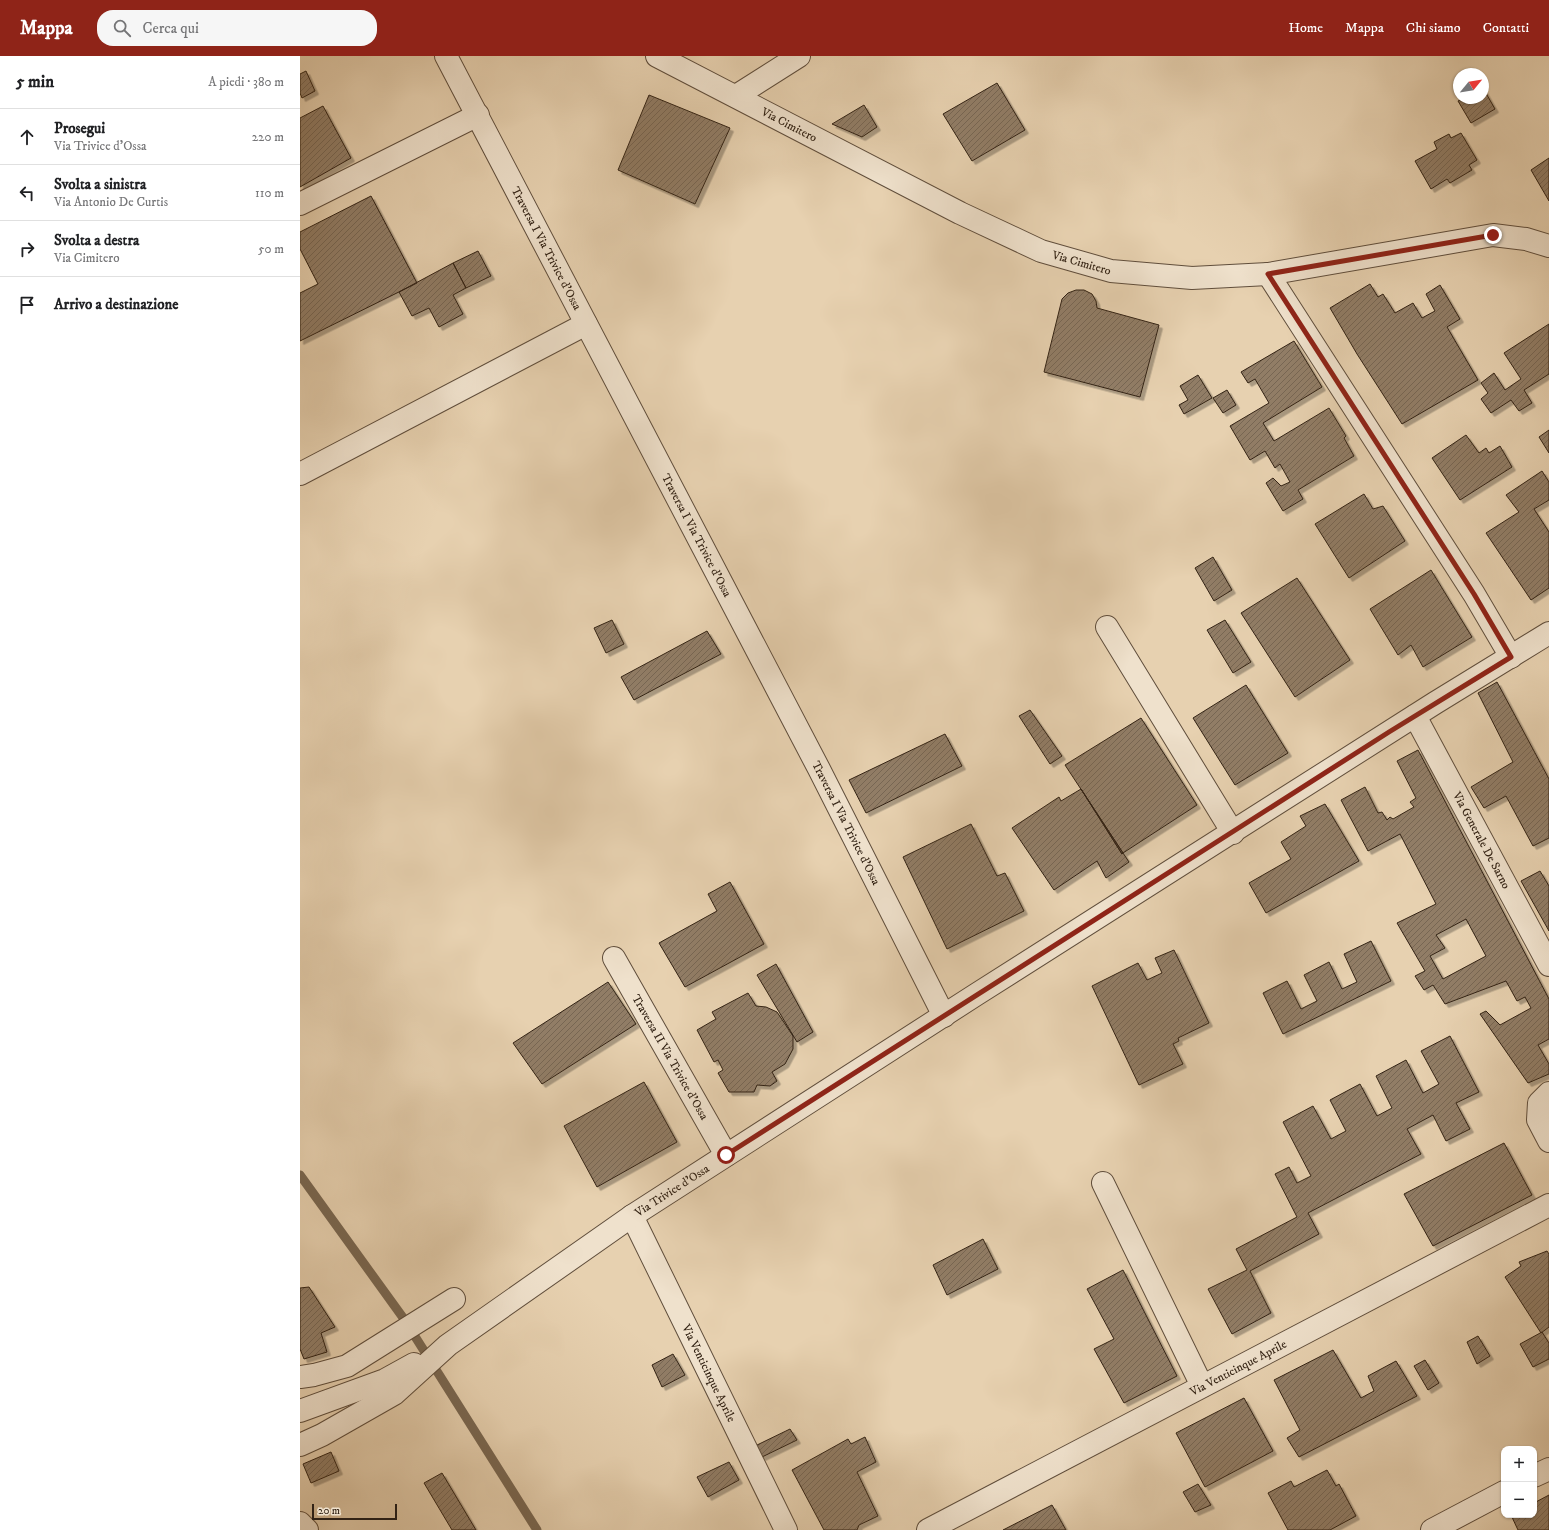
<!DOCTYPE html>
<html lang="it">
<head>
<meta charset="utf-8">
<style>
  body { margin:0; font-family:"IM FELL DW Pica",serif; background:#f6f6f6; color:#202124 }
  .controls { position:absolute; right:12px; bottom:12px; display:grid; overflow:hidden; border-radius:8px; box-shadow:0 1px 3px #0004 }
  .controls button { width:36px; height:36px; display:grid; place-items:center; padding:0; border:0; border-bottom:1px solid #e0e0e0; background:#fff; color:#202124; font:20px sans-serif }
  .compass { position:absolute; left:1153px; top:12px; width:36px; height:36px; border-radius:50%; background:#fff; box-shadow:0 1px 3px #0004; rotate:60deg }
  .scale { position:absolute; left:12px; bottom:10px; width:85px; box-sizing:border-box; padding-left:4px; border:2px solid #332315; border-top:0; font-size:11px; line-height:14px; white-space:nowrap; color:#332315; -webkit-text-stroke:3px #efe1cc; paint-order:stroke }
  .stop { position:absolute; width:12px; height:12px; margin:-9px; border:3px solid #8f2418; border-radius:50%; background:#fff }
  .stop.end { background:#8f2418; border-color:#fff; box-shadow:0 1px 4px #0008 }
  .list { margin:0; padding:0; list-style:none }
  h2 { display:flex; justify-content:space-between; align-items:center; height:52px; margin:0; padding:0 16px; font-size:17px }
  h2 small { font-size:13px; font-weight:400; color:#757577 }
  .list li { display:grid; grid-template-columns:26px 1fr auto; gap:12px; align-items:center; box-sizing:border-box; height:56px; padding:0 16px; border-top:1px solid #e0e0e0 }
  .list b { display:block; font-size:15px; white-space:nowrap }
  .list p { margin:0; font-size:13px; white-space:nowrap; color:#757577 }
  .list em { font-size:13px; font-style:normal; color:#757577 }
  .icon { flex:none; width:22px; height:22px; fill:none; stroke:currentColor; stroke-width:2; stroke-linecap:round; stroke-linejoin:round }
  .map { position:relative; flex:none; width:1249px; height:1474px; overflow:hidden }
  header { display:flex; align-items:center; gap:24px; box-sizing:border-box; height:56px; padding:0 20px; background:#8f2418; color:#fff }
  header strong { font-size:19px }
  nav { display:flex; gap:22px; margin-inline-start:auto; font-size:14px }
  .search { width:280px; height:36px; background:#f6f6f6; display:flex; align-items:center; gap:10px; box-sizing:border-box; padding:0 14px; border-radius:16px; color:#757577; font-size:15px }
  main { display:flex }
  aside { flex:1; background:#fff }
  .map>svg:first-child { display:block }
</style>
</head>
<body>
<header>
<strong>Mappa</strong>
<div class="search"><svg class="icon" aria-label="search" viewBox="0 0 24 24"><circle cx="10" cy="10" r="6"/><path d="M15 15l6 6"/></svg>Cerca qui</div>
<nav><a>Home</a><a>Mappa</a><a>Chi siamo</a><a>Contatti</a></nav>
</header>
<main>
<aside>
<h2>5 min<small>A piedi · 380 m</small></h2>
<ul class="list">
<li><svg class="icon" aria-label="ahead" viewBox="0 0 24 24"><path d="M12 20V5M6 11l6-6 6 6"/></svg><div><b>Prosegui</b><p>Via Trivice d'Ossa</p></div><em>220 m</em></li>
<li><svg class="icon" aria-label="left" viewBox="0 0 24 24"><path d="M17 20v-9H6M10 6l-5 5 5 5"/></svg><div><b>Svolta a sinistra</b><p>Via Antonio De Curtis</p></div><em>110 m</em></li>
<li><svg class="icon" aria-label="right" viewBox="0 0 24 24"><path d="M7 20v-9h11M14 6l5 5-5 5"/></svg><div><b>Svolta a destra</b><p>Via Cimitero</p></div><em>50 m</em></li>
<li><svg class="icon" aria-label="arrive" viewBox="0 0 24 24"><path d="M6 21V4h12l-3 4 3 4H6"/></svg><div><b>Arrivo a destinazione</b></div></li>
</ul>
</aside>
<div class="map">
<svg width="1249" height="1474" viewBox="0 0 1249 1474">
  <defs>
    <pattern id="building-hatch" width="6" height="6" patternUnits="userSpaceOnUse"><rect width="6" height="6" fill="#917d66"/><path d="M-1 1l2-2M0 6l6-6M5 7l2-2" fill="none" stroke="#776653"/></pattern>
    <filter id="shadow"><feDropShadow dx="3.5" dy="3.5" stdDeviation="0" flood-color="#0004"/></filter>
  </defs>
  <rect width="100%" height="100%" fill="#e7d1b0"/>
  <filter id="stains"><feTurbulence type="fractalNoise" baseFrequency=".005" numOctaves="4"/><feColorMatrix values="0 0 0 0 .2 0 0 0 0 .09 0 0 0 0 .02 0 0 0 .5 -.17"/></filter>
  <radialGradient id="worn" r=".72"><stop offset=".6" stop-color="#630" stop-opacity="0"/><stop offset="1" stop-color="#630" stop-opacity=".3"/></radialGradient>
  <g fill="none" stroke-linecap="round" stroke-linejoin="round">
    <path stroke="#7a6852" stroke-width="9" d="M0,1119L104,1263L237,1474"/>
  </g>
  <path fill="url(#building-hatch)" stroke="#332315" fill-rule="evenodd" filter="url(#shadow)" d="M6,15L15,35L2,42L0,37V18Z
    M697,27L725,74L672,105L643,58Z
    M1183,32L1195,53L1171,67L1158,45L1164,42H1183Z
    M349,39L430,72L395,148L318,114Z
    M564,49L577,71L562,81L532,68Z
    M23,50L51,102L0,131V62Z
    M1161,77L1177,104L1169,109L1172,114L1150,127L1147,123L1131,133L1115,105L1137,93L1134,86L1149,78L1151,82Z
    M1249,102V145L1231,114Z
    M71,140L117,227L0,285V237L18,228L0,193V176Z
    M178,195L191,220L166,232L153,207Z
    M153,207L166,232L153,239L163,258L139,271L129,252L112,260L99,236Z
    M1070,228L1078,241L1083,238L1095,257L1113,247L1122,262L1135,255L1126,238L1140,229L1160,263L1147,271L1178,324L1102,368L1057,298L1030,252Z
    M776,234H784L792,238L796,245L797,252L859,269L840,341L744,316L762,243L768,237Z
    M1249,268V318L1224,334L1232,347L1219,355L1211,344L1191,357L1181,343L1188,337L1181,327L1194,317L1205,334L1221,323L1204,297Z
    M994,285L1022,331L963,367L974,385L1029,352L1046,380L1044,382L1054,400L998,434L1003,443L983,455L966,427L973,422L981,430L990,426L980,408L975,412L965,395L950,404L930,370L969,347L955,323L948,327L941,316Z
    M898,319L912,342L884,358L879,349L888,344L880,330Z
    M927,334L936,349L923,357L913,342Z
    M1249,374V397L1239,381Z
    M1166,379L1179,397L1186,392L1189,397L1200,390L1212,411L1160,444L1132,402Z
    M1242,415L1249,426V444L1234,453L1249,476V532L1231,544L1186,477L1219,456L1206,439Z
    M1064,438L1073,453L1083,450L1105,485L1049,522L1015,468Z
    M913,501L932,534L914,545L895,512Z
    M1131,514L1172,581L1123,611L1111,589L1098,599L1070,553Z
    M997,522L1050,604L995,641L941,557Z
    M312,564L324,588L306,597L294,572Z
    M925,564L951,606L933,617L907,574Z
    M407,575L421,598L334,644L321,621Z
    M1197,626L1249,723V782L1233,790L1206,740L1184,752L1171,731L1213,706L1178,637Z
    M946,629L988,697L935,729L893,662Z
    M730,654L762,700L750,708L719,660Z
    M841,662L897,749L823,797L765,709Z
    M645,678L662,710L566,757L549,724Z
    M1118,694L1249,943V983L1238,989L1249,1008V1018L1228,1027L1180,958L1186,955L1200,969L1231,952L1225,941L1217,945L1206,925L1145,948L1133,929L1124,934L1115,920L1125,915L1097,867L1136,848L1100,778L1068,795L1041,744L1065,731L1078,757L1082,756L1087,764L1090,761L1093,763L1114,751L1110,746L1116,742L1097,705ZM1166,863L1186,900L1143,923L1130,900L1145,892L1136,879Z
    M781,733L822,798L823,797L829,806L806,822L797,805L754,834L712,772L759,741L761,745Z
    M781,733L823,797L822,798Z
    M1025,748L1059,805L966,857L949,827L991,803L981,786L1006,770L1000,760Z
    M671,768L697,820L705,817L724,855L647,893L603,801Z
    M1240,815L1249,830V875L1221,825Z
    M430,826L464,888L385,931L359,887L417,855L408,838Z
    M1071,885L1091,925L983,978L963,937L987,925L1001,953L1017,945L1004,919L1029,906L1042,933L1057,926L1044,898Z
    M874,894L909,967L878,982L879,985L873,988L883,1008L839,1029L792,930L838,907L847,924L862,917L855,902Z
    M476,908L513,976L497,986L457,919Z
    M308,926L336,968L242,1028L213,987Z
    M448,937L456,950L466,951L477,956L493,980V993L485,1008L472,1016L477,1025L470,1030L457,1029L454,1036H429L418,1017L423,1014L418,1004L414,1006L397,974L416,963L412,956Z
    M1150,980L1179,1036L1156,1047L1170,1073L1146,1085L1133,1059L1107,1073L1121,1098L1008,1157L1019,1178L950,1215L971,1257L932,1278L908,1233L947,1214L936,1193L997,1161L975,1118L989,1111L997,1127L1011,1120L983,1066L1013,1050L1031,1083L1046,1075L1030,1044L1060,1028L1077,1060L1092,1052L1076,1020L1106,1004L1123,1037L1139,1028L1121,995Z
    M344,1026L377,1086L297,1131L264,1070Z
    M1204,1087L1232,1139L1133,1190L1104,1138Z
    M683,1183L698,1213L647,1239L633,1209Z
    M1247,1195L1249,1198V1271L1241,1277L1205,1221L1221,1210L1219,1206Z
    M823,1214L877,1320L824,1347L794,1293L814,1283L787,1233Z
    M9,1231L35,1271L21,1277L27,1296L4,1303L0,1293V1232Z
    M1242,1276L1249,1287V1303L1233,1311L1220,1288Z
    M1178,1280L1190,1300L1177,1308L1167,1286Z
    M1033,1294L1061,1342L1074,1335L1068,1320L1096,1305L1117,1340L999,1401L987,1382L1000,1374L974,1324Z
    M373,1298L385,1319L362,1331L352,1309Z
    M1125,1304L1139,1327L1128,1334L1114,1310Z
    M944,1342L973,1395L905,1431L876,1377Z
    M490,1373L497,1384L462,1401L455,1390Z
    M565,1381L576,1406L557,1416L578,1460L559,1469L557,1474H524L492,1414L548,1383L551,1388Z
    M31,1396L39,1415L11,1427L3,1408Z
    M429,1406L439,1424L408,1441L397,1421Z
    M1027,1414L1036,1430L1039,1428L1056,1460L1030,1474H988L968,1437L991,1425L994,1431Z
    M142,1417L176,1474H152L124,1427Z
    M898,1428L911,1449L895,1456L883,1436Z
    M1249,1439V1474H1218L1211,1459H1234V1447Z
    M752,1449L766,1474H703Z"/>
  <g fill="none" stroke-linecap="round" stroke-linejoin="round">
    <g stroke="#604e3c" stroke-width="24">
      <g id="minor">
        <path id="s1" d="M146,0L519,713L644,960"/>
        <path id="s2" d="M357,0L660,157L741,195L811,215L892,222L968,218L1193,179L1226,183L1249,190"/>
        <path d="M436,40L499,0"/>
        <path d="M0,148L178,59"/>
        <path d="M968,218L1174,538L1211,601"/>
        <path d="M0,418L286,268"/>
        <path d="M807,571L933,777"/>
        <path id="s3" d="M1115,660L1249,909"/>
        <path id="s4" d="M314,902L426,1099"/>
        <path d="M1249,1037L1239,1047L1238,1064L1249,1085"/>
        <path d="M803,1127L902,1330"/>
        <path id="s5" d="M332,1160L486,1474"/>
        <path d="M0,1321L14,1319L47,1310L154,1243"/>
        <path d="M0,1355L85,1324L114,1308"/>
        <path id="s6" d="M0,1389L22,1379L94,1338L148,1289L332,1160L677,938L1135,647L1249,577"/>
        <path d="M1234,1420L1249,1413"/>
        <path d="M0,1467L7,1474"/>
        <path id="s7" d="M628,1474L1249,1149"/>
        <path d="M1132,1474L1204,1436"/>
      </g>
    </g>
    <use href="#minor" stroke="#efe1cc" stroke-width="22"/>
  </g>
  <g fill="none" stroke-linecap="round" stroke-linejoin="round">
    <path stroke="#8f2418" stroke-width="5" d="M426,1099L1089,676L1211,601L1174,538L968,218L1193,179"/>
  </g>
  <g text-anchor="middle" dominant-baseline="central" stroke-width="3.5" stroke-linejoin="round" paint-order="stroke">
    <g font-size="12" fill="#332315" stroke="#efe1cc">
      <text stroke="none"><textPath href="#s2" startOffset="149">Via Cimitero</textPath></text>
      <text stroke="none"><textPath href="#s1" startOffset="217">Traversa I Via Trivice d'Ossa</textPath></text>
      <text stroke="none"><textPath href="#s2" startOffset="473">Via Cimitero</textPath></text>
      <text stroke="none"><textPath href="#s1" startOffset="541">Traversa I Via Trivice d'Ossa</textPath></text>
      <text stroke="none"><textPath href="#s1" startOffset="865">Traversa I Via Trivice d'Ossa</textPath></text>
      <text stroke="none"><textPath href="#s3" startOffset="141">Via Generale De Sarno</textPath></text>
      <text stroke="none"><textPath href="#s4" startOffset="114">Traversa II Via Trivice d'Ossa</textPath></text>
      <text stroke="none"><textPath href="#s6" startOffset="452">Via Trivice d'Ossa</textPath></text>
      <text stroke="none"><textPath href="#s7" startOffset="350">Via Venticinque Aprile</textPath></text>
      <text stroke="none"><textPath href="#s5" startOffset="175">Via Venticinque Aprile</textPath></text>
    </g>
  </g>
  <rect width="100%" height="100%" filter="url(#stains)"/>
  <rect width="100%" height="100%" fill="url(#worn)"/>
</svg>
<div class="controls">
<button>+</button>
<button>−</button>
</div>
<svg class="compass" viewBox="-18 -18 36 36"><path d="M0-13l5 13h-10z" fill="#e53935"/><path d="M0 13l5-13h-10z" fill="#757577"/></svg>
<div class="scale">20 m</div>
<div class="stop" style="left:426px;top:1099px"></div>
<div class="stop end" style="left:1193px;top:179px"></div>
</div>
</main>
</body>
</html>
